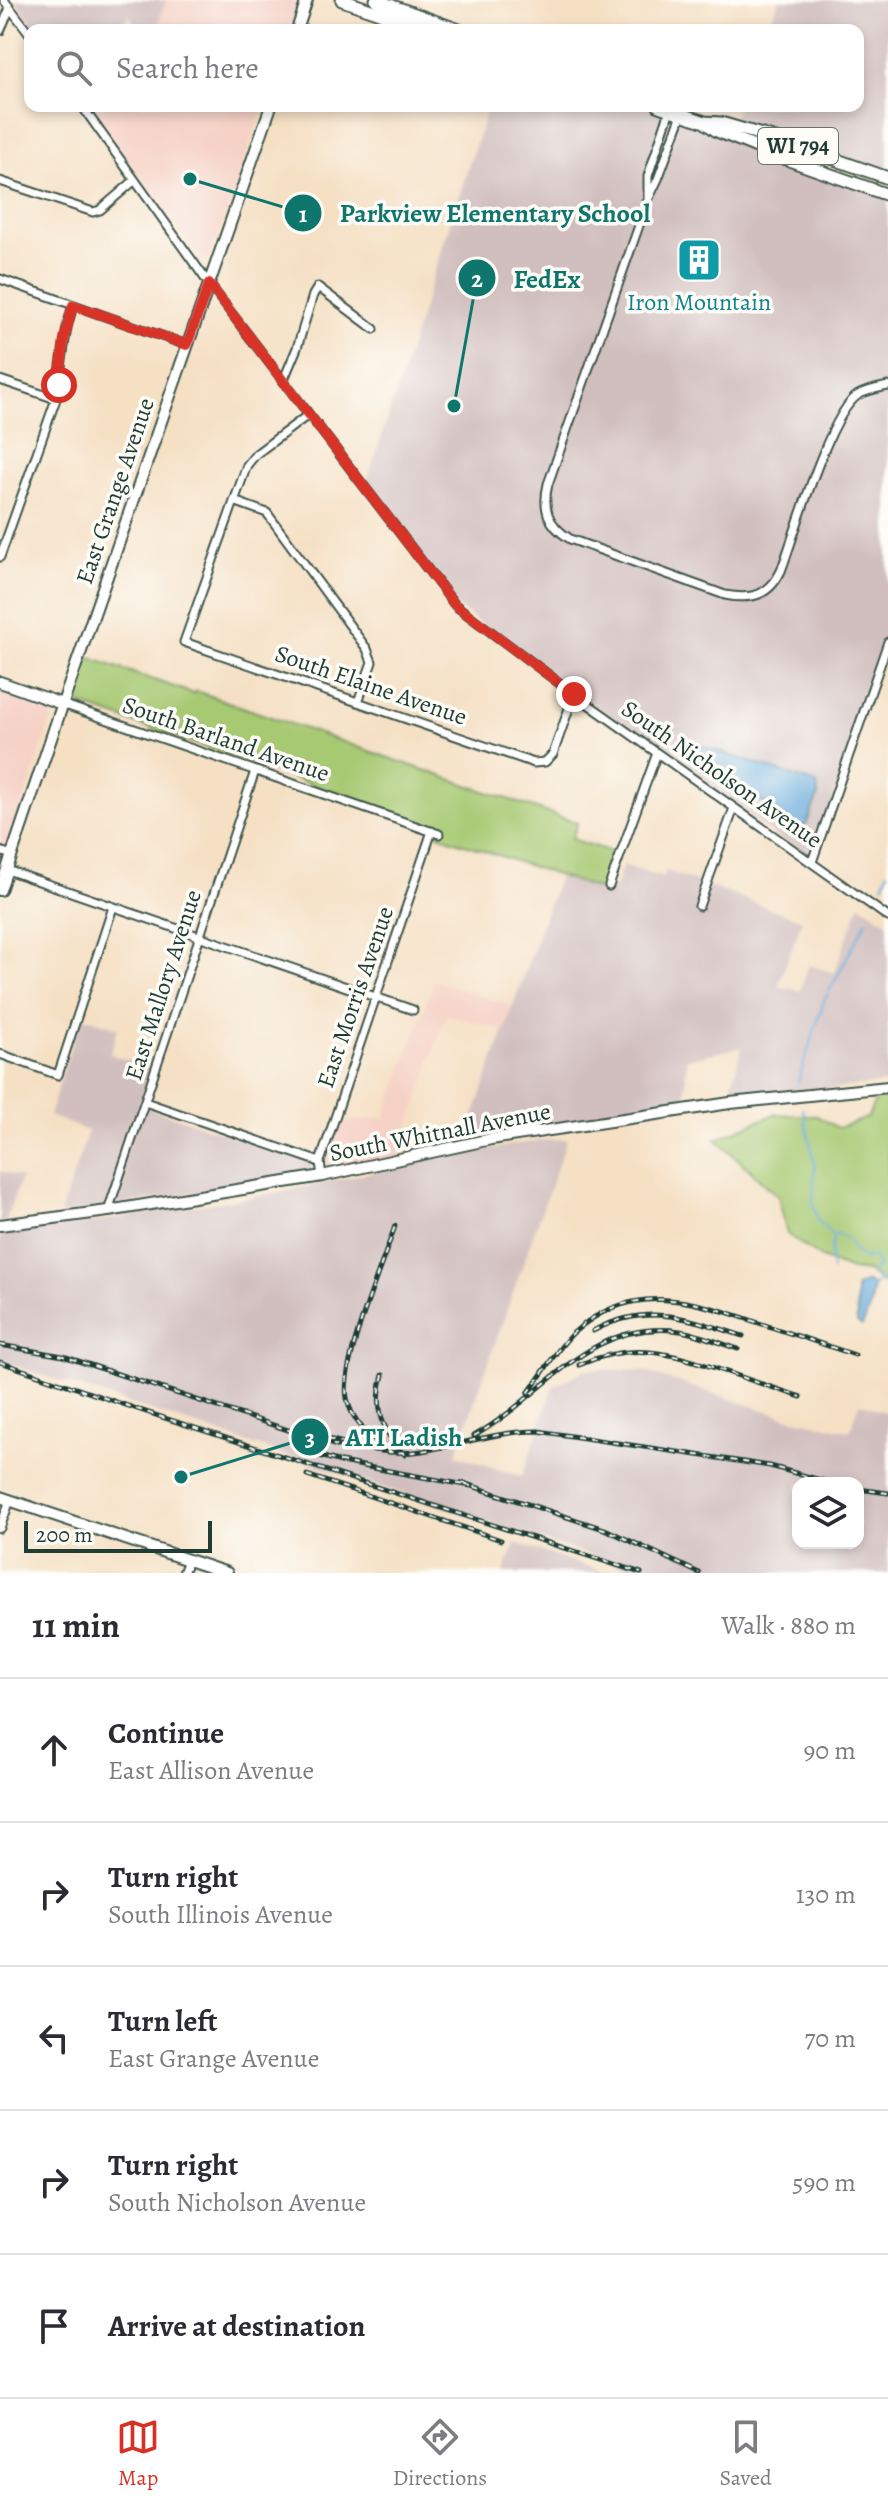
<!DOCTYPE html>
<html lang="en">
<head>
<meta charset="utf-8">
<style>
  body { margin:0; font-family:Alegreya,serif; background:#f7f7f7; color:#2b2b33 }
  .controls { position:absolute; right:24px; bottom:24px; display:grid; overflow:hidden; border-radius:16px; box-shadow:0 4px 12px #0003 }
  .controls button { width:72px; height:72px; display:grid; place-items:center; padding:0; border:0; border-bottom:2px solid #e1e1e2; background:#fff; color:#2b2b33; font:40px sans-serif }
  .scale { position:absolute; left:24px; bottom:20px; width:188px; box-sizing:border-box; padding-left:8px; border:4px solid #1f3d34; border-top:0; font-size:22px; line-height:28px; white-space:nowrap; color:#1f3d34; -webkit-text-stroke:6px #fdfcf7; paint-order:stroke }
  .stop { position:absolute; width:24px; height:24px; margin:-18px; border:6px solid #d93025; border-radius:50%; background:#fff }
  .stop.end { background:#d93025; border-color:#fff; box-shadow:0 2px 8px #0008 }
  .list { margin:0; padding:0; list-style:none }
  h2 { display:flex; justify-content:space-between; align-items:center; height:104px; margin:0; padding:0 32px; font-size:34px }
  h2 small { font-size:26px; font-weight:400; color:#7c7c81 }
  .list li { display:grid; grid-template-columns:52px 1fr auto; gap:24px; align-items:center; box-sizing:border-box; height:144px; padding:0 32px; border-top:2px solid #e1e1e2 }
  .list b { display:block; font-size:30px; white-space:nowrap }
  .list p { margin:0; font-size:26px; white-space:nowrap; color:#7c7c81 }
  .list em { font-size:26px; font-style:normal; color:#7c7c81 }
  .icon { flex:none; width:44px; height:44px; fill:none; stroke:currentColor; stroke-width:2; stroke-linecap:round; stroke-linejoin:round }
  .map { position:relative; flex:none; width:888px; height:1573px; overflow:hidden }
  .search { position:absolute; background:#fff; box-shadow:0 4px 12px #0003; left:24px; right:24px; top:24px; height:88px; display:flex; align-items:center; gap:20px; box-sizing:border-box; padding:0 28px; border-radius:16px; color:#7c7c81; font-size:30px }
  .sheet { height:824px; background:#fff }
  nav { display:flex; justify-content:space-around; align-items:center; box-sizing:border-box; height:112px; border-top:2px solid #e1e1e2; background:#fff; font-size:22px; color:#7c7c81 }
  nav a { display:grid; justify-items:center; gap:4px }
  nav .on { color:#d93025 }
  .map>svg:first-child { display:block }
</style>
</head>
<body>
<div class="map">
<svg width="888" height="1573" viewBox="0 0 888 1573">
  <rect width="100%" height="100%" fill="#fdfcf7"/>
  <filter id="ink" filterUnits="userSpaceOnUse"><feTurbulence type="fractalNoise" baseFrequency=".0125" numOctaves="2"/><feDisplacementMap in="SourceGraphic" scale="16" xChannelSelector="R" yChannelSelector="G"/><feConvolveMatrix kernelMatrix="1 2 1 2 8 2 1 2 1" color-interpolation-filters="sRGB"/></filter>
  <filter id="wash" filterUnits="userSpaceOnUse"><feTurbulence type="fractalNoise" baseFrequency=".006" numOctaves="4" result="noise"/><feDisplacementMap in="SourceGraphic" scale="32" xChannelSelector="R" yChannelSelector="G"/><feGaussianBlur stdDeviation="1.8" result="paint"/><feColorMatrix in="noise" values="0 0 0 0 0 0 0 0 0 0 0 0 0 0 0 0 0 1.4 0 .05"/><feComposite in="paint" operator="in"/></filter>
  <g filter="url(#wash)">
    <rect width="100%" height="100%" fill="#f5e0c4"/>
    <path fill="#f6d1c6" d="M166,0H301L290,30H156Z
      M90,106H264L209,260H203L199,258Z
      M0,689L49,706L54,711L9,845L4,848L0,847Z
      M434,981L513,1006L504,1031L446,1014L399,1158L322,1176L320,1162L333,1123L385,1118Z"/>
    <path fill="#d1bfbf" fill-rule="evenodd" d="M14,0H166L156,30H140L129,15L116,30H36Z
      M779,0H888V173L733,120L738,106H858V30H767Z
      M488,106H659L888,195V641L812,862L455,605L365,488Z
      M623,865L663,878L666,871L802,920L778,986L800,991L809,965L834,973L860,904L888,923V1083L728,1099L742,1047L686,1059L685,1105L466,1138L559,876L603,891L606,885L615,888Z
      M81,1016L118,1028L110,1054L151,1068L140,1105L309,1162L312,1164L311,1171L310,1173L60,1215L88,1131L49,1116Z
      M567,1139L456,1455L522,1477L553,1387L587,1369L643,1371L786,1417L850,1431L860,1403L888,1413V1573H643L0,1361V1234L61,1227L271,1194L451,1155L544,1140ZM798,1483H858V1543H798Z
      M0,1171L21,1178L5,1222H0Z
      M515,1543L607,1573H504Z"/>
    <path fill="#a7c972" stroke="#638353" stroke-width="2" d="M87,657L194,694L196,691L577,823L572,839L617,854L604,891L438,835L440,829L74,702L73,699Z
      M877,1097H888V1272L882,1283L868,1272L851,1270L821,1258L787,1234L778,1196L716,1139L775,1114L817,1116L838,1128L867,1118Z"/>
    <path fill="#67abdc" stroke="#437488" stroke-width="2" d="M681,739L817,784L818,796L806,825L800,828L792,823L682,745Z
      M864,1283H869L873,1286L869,1309L862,1326L857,1323L856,1287Z"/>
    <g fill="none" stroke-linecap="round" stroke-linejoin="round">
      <path stroke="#67abdc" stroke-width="2" d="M883,885L888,872
        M798,1082L824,1001L867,920
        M803,1109L815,1164L813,1200L818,1221L833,1236L838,1234L850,1242L853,1250L865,1259L873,1256L879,1267L874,1268L872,1274L880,1280L873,1286
        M832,1270L830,1254L833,1237"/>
    </g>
  </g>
  <g filter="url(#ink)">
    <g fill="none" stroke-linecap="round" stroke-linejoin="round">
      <g stroke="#3f554a" stroke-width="11">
        <path id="street" d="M4,0L30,34
          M0,31L10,8
          M82,106L209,284L455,605L574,694L888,917
          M682,114L658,179L648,200L548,484C542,509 548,525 570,539L725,595C751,600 769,596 781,571C795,534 829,414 858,395C867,390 878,388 888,386
          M0,181L93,212L100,210L135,180
          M648,198V176L670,110
          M0,279L187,345
          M284,379L297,348L313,295L318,287L374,329
          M0,380L56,399
          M308,415L256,454L247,465L184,642L534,763L545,762L553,754L574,694
          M234,501L267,513L367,649L372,662L358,702
          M0,557L56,399L67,327L73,305
          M62,704L439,834
          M0,851L12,855
          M812,862L888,642
          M7,870L413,1010
          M609,886L657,753
          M699,906L734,808
          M0,1054L58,1075L113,907
          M145,1102L320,1162
          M322,1176L320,1162L432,831
          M108,1211L255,771
          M0,1528L10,1500
          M183,1573L188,1560"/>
      </g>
      <g stroke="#3f554a" stroke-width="14">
        <path id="secondary" d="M297,30L307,0
          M0,682L62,704
          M0,890L65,697L271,106
          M0,1225L108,1211L322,1176L491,1139L730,1103L888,1087
          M0,1497L227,1573"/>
      </g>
      <g stroke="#3f554a" stroke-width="15">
        <path id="primary" d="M342,0L428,30
          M376,0L459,30
          M659,106L705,122L721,123L786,142L888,178
          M706,123L717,131L789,160L888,195"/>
      </g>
      <use href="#street" stroke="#fff" stroke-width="7"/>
      <use href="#secondary" stroke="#fff" stroke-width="10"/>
      <use href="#primary" stroke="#fff" stroke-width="11"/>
      <g stroke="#1f3d34" stroke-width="5">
        <path id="rail" d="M593,1331C648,1302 688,1318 743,1336
          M0,1345L63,1356L337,1446
          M0,1362L140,1410L641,1573
          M579,1365C633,1341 671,1353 724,1371C750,1380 776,1389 801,1397
          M383,1375C374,1406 382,1433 405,1455
          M528,1393C543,1374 555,1351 572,1334C630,1281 690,1299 756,1322C789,1333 822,1344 855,1355
          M474,1436C544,1397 588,1318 680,1331C700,1334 719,1343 738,1349
          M328,1439C355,1446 385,1455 414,1452C456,1447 495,1431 538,1431L770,1466L831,1483
          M388,1450C370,1437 351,1421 347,1398C340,1364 383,1263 395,1226
          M316,1455L341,1462L471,1486
          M307,1475L501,1540
          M463,1483L607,1530L699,1573
          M858,1489L888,1493"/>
      </g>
      <use href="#rail" stroke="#fdfcf7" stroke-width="2" stroke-dasharray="6" stroke-linecap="butt"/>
    </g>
  </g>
  <g fill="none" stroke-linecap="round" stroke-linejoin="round" filter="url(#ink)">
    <path stroke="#d93025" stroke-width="10" d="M59,385L64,340L73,305L187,345L209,284L455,605L574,694"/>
  </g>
  <defs>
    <g id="building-square" transform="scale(2.3)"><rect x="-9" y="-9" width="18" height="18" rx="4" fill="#0f9aa8" stroke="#fdfcf7"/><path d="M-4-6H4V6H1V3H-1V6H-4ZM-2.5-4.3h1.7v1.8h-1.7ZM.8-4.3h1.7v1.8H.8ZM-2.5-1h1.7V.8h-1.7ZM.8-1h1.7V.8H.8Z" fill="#fff"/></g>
  </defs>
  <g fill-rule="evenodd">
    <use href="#building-square" x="699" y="260"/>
  </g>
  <g text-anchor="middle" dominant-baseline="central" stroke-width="7" stroke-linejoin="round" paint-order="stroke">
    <rect fill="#fdfcf7" stroke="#62766e" stroke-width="2" x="758" y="128" width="80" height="36" rx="6"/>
    <g font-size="22" font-weight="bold" fill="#1f3d34">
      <text x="798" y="146">WI 794</text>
    </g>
    <g font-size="24" fill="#0d838f" stroke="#fdfcf7">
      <text x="699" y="302">Iron Mountain</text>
    </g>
    <g font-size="24" fill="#1f3d34" stroke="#fdfcf7">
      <text transform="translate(115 491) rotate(-71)">East Grange Avenue</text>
      <text transform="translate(371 685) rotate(19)">South Elaine Avenue</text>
      <text transform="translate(226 739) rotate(19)">South Barland Avenue</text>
      <text transform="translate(722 774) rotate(35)">South Nicholson Avenue</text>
      <text transform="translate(163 985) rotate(-72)">East Mallory Avenue</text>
      <text transform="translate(355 997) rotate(-71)">East Morris Avenue</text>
      <text transform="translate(440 1132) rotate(-11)">South Whitnall Avenue</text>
    </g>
  </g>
  <path fill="none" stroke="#0f766e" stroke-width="3" d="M190 179L303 213M454 406L477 278M181 1477L310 1437"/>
  <g fill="#0f766e" stroke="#fdfcf7" stroke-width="3">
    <circle cx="190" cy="179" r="8"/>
    <circle cx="454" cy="406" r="8"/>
    <circle cx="181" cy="1477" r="8"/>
    <circle cx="303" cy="213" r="20"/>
    <circle cx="477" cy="278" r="20"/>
    <circle cx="310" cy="1437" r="20"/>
  </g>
  <g font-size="24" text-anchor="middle" font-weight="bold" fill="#fff">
    <text x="303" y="222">1</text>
    <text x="477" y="287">2</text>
    <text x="310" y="1446">3</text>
  </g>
  <g font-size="26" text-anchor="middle" font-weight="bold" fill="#0f766e" stroke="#fdfcf7" stroke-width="7" stroke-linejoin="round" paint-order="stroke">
    <text x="495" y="222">Parkview Elementary School</text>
    <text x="547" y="288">FedEx</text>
    <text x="404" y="1446">ATI Ladish</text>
  </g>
</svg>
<div class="controls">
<button><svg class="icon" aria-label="layers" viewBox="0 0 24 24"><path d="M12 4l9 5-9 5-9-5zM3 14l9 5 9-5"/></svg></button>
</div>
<div class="scale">200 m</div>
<div class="stop" style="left:59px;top:385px"></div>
<div class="stop end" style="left:574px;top:694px"></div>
<div class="search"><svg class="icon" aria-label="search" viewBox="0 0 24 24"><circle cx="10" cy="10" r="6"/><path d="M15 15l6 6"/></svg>Search here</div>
</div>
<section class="sheet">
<h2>11 min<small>Walk · 880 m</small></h2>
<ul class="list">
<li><svg class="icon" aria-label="ahead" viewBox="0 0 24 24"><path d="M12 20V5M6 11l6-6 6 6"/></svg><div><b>Continue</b><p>East Allison Avenue</p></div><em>90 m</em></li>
<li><svg class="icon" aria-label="right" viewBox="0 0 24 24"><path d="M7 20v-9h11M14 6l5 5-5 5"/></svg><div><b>Turn right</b><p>South Illinois Avenue</p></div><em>130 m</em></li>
<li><svg class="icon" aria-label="left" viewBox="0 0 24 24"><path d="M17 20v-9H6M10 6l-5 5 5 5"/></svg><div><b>Turn left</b><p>East Grange Avenue</p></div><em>70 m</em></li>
<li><svg class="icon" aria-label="right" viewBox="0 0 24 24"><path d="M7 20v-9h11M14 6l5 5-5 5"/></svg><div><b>Turn right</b><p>South Nicholson Avenue</p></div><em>590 m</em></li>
<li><svg class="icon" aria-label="arrive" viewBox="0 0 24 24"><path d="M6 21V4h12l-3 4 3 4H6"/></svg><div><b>Arrive at destination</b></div></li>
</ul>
</section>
<nav>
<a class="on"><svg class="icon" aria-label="map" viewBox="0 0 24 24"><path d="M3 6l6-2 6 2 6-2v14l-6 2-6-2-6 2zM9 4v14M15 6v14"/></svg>Map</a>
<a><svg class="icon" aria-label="directions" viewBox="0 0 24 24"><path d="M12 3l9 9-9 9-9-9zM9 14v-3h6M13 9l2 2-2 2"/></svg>Directions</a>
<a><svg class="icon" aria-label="saved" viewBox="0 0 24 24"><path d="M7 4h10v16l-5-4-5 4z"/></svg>Saved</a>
</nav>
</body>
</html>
